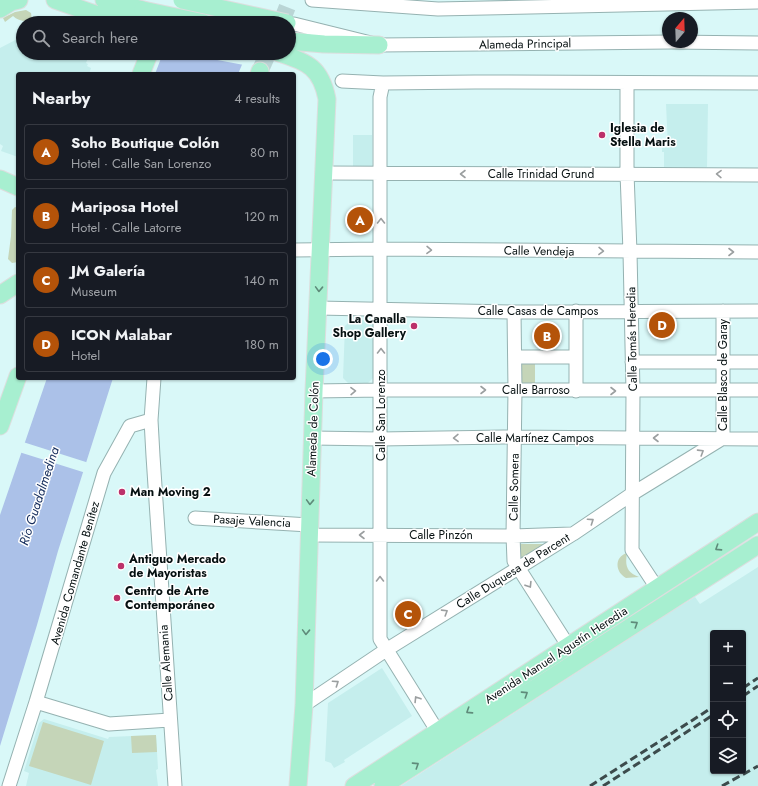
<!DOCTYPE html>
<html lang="en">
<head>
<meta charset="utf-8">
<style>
  body { margin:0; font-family:Jost,sans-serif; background:#20242c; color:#f1f3f6 }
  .controls { position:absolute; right:12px; bottom:12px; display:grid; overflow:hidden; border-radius:4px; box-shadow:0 1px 3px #0004 }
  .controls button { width:36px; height:36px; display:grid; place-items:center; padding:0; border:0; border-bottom:1px solid #363941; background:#171b24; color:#f1f3f6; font:20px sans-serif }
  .compass { position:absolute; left:662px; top:12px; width:36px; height:36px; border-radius:50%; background:#171b24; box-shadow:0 1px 3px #0004; rotate:19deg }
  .you { position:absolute; left:323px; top:359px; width:14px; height:14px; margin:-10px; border:3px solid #fff; border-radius:50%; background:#1a73e8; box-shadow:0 0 0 6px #1a73e833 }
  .badge { display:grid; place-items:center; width:26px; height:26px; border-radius:50%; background:#b45309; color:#fff; font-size:13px; font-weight:700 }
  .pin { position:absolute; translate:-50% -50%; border:2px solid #fff; box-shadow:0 1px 4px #0006 }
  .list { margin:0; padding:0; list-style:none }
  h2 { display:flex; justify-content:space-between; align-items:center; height:52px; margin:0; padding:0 16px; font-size:17px }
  h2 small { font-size:13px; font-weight:400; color:#9ea1a6 }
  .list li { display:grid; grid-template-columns:26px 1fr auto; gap:12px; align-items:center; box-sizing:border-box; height:56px; margin:0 8px 8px; padding:0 8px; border:1px solid #363941; border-radius:4px }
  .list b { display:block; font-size:15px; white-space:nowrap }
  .list p { margin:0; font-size:13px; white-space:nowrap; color:#9ea1a6 }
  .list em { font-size:13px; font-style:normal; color:#9ea1a6 }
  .icon { flex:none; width:22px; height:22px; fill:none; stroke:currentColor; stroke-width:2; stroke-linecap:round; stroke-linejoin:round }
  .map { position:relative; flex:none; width:758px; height:786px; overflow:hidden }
  .search { position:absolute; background:#171b24; box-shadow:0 1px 3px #0004; left:16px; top:16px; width:280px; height:44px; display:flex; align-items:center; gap:10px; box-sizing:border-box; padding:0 14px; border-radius:22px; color:#9ea1a6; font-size:15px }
  .panel { position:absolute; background:#171b24; box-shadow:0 1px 3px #0004; left:16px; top:72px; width:280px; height:308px; border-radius:4px }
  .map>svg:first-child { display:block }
</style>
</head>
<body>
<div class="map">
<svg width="758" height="786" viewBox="0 0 758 786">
  <rect width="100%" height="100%" fill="#d9f8f8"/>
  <path fill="#c5eeed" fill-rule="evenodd" d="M23,36V53H90L86,63L88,64L87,66L91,68L89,74H18V157L1,151L3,146L0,144V48Z
    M666,104H708L707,167H664V152H662V148L668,147Z
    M353,135H372V167H353Z
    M351,320H367L373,326V378L368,383H348L343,378L345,326Z
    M758,567V786H401L672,611L695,597L700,604ZM713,633H743V771H713Z
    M382,668L412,716L344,760L345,762L334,768L331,763L325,761L328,703Z
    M44,719L108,739L109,737L156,735L158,769L156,770L158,786H26L29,773L24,771L39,723Z"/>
  <path fill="#c5d5b8" d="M26,10L31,13L32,20C26,22 18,21 13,16L5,22L3,18L15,12Z
    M15,207L18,208V262L12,263L8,259L11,236L12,210Z
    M522,361H535V384H522Z
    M517,544H547L520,562Z
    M627,553C625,565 626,572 639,577L626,578C615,572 614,557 627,553Z
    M43,722L104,741L91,785L29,766Z
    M156,735L157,752L132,753L131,736Z"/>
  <path fill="#abc1e8" d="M163,53H247L238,74H155Z
    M47,378H113L58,551L37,625L0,746V515Z"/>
  <path fill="#d9f8f8" d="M180,0H272L262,23H172Z
    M180,53H249L244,65Z
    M23,442L89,463L86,473L19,452Z"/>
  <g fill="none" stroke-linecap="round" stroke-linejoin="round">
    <path stroke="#b9d5d5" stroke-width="17" stroke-dasharray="17 8" stroke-linecap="butt" d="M161,23L170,0
      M281,23L290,0
      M260,71L268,53"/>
    <g stroke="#95b2b1" stroke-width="15">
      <path id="minor" d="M312,0L438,9L758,2
        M294,24L379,45L671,42L758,43
        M342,81L383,83L475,82L758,83
        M383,83L380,97V639L438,732
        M627,83V173L630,252L633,391L632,550L657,588
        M324,173L758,175
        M294,250L381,249L758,252
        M318,308L514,312L758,311
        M576,311V391
        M723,311V438
        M514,312L515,390L513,536L514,561L569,647
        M515,357H576
        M632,362H758
        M154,378L151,420L153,456L175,786
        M314,391L381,390H758
        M312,438L380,439L504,437L633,438L758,439
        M195,518L309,525
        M309,535L513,536L571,534
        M36,702L109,724L170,720
        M304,705L386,650L573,534L632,494L723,438
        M9,786L36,702L104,473L130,426L151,420"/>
    </g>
    <g stroke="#dcdede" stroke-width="19">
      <path id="major" d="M55,0L95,14L131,23
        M104,0L143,10
        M0,9L11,2L19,0
        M289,41L324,44L379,45
        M279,53C308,62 321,68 327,99L314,391L304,705L298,786
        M141,74L149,54
        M259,74L260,71
        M0,179L18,187
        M0,295L18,283
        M0,426L18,376
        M354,786L758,522
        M383,786L758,545"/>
    </g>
    <use href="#minor" stroke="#fff" stroke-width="13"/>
    <use href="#major" stroke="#a7efd0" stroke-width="17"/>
    <path stroke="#3c4b4c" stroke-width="3" stroke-dasharray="8 4" stroke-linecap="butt" d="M743,688L758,678
      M743,696L758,686
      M590,786L713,707
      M603,786L713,715
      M722,786L758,766"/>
    <g stroke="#dcdede" stroke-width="19" stroke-linecap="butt">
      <path id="major-bridge" d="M182,0L287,23
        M143,10L204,23"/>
    </g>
    <use href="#major-bridge" stroke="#a7efd0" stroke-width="17"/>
  </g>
  <defs><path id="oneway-chevron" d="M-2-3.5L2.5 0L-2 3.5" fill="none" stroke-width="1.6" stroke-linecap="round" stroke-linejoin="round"/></defs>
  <g stroke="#9b9fa0">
    <use href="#oneway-chevron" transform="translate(463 174) rotate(180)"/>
    <use href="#oneway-chevron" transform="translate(719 174) rotate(-179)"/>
    <use href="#oneway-chevron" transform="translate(381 221) rotate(-90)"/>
    <use href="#oneway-chevron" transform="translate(429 250) rotate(1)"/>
    <use href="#oneway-chevron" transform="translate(601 251) rotate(1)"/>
    <use href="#oneway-chevron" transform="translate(731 252)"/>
    <use href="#oneway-chevron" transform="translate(381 351) rotate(-90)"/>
    <use href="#oneway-chevron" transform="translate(483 390)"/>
    <use href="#oneway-chevron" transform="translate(353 391) rotate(-1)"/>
    <use href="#oneway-chevron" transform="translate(613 391)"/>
    <use href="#oneway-chevron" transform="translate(456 438) rotate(179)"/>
    <use href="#oneway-chevron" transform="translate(656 438) rotate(180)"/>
    <use href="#oneway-chevron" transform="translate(701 452) rotate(-32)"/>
    <use href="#oneway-chevron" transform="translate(591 521) rotate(-34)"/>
    <use href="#oneway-chevron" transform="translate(362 535) rotate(-180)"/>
    <use href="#oneway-chevron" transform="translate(380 579) rotate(-90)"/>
    <use href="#oneway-chevron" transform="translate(529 585) rotate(58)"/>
    <use href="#oneway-chevron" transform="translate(445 612) rotate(-32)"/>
    <use href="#oneway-chevron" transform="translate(336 683) rotate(-34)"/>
    <use href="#oneway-chevron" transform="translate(417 699) rotate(-122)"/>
  </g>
  <g stroke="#5f8b7a">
    <use href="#oneway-chevron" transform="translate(319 289) rotate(92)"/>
    <use href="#oneway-chevron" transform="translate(310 502) rotate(92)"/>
    <use href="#oneway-chevron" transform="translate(718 548) rotate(147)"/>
    <use href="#oneway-chevron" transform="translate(635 624) rotate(-33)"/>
    <use href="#oneway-chevron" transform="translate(306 632) rotate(92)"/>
    <use href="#oneway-chevron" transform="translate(525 694) rotate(-33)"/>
    <use href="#oneway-chevron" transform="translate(469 711) rotate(147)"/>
    <use href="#oneway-chevron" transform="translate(416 765) rotate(-33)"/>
  </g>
  <g fill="#bc316a" stroke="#fff" stroke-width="1.5">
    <circle cx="602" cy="135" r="4"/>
    <circle cx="414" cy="326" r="4"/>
    <circle cx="122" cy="492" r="4"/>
    <circle cx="121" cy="566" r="4"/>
    <circle cx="117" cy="598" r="4"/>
  </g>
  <g text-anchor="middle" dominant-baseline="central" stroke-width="3" stroke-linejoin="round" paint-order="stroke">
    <g font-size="12" fill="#061011" stroke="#fff">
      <text transform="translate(525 44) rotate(-1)">Alameda Principal</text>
      <text x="541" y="174">Calle Trinidad Grund</text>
      <text transform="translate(539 251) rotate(1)">Calle Vendeja</text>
      <text x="538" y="311">Calle Casas de Campos</text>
      <text transform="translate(632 339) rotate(-91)">Calle Tomás Heredia</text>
      <text transform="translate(723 375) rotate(-90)">Calle Blasco de Garay</text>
      <text x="536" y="390">Calle Barroso</text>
      <text transform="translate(381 415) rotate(-90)">Calle San Lorenzo</text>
      <text transform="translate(313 429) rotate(-88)">Alameda de Colón</text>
      <text x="535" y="438">Calle Martínez Campos</text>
      <text transform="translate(514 487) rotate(-89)">Calle Somera</text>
      <text transform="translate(252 521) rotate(3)">Pasaje Valencia</text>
      <text x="441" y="535">Calle Pinzón</text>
      <text transform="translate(513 571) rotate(-32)">Calle Duquesa de Parcent</text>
      <text transform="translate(75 573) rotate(-74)">Avenida Comandante Benítez</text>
      <text transform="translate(556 655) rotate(-33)">Avenida Manuel Agustín Heredia</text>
      <text transform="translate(166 663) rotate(-94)">Calle Alemania</text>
    </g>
    <g font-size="12" font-weight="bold" fill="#061011" stroke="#fff" text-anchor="start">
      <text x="610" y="128">Iglesia de<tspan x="610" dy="14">Stella Maris</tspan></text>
      <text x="406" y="319" text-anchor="end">La Canalla<tspan x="406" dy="14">Shop Gallery</tspan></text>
      <text x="130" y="492">Man Moving 2</text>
      <text x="129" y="559">Antiguo Mercado<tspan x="129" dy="14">de Mayoristas</tspan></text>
      <text x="125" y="591">Centro de Arte<tspan x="125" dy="14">Contemporáneo</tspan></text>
    </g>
    <g font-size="13" font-style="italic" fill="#142c5c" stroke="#fff">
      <text transform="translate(39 496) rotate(-72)">Río Guadalmedina</text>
    </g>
  </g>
</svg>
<div class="controls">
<button>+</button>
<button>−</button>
<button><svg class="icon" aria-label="locate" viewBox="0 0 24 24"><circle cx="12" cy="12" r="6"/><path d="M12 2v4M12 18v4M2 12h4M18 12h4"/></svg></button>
<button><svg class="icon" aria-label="layers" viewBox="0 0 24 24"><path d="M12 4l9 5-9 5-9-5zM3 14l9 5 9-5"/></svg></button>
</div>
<svg class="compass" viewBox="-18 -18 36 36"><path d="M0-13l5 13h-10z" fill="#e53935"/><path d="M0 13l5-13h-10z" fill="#9ea1a6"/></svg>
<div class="you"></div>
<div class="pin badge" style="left:360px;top:220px">A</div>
<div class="pin badge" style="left:547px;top:336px">B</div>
<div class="pin badge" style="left:408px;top:614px">C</div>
<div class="pin badge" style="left:662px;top:325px">D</div>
<div class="search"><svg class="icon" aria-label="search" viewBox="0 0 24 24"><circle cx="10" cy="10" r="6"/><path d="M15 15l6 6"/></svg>Search here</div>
<section class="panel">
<h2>Nearby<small>4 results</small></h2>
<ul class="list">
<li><span class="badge">A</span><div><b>Soho Boutique Colón</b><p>Hotel · Calle San Lorenzo</p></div><em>80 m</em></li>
<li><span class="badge">B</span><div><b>Mariposa Hotel</b><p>Hotel · Calle Latorre</p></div><em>120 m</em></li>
<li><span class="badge">C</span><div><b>JM Galería</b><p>Museum</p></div><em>140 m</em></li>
<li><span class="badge">D</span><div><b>ICON Malabar</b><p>Hotel</p></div><em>180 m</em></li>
</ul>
</section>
</div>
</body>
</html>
